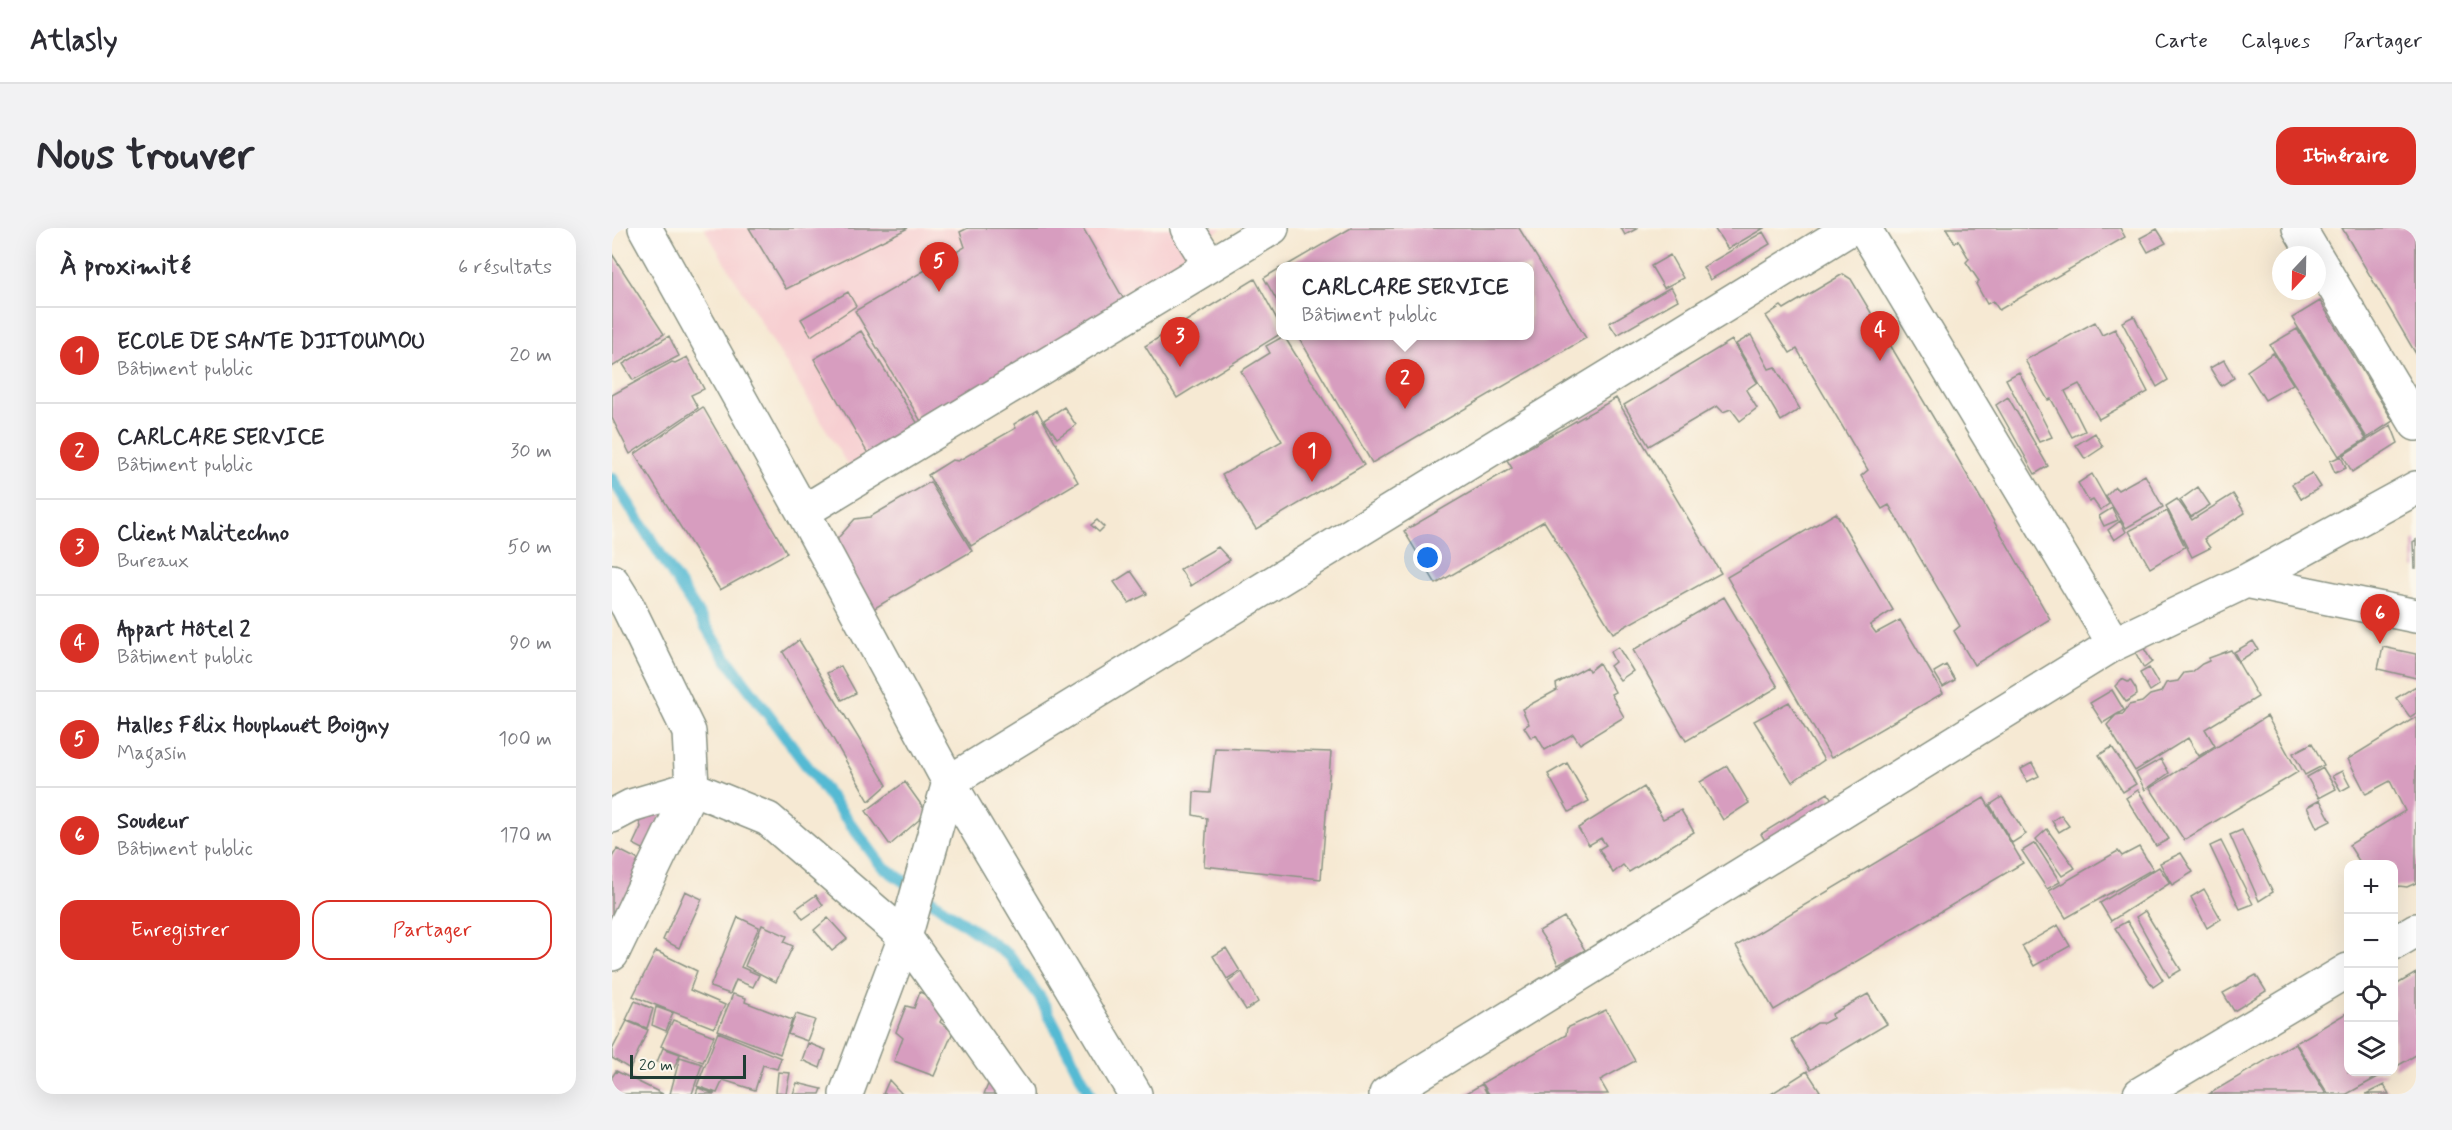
<!DOCTYPE html>
<html lang="fr">
<head>
<meta charset="utf-8">
<style>
  body { margin:0; font-family:Mynerve,sans-serif; background:#f2f2f3; color:#2b2b33 }
  .controls { position:absolute; right:18px; bottom:18px; display:grid; overflow:hidden; border-radius:12px; box-shadow:0 6px 24px #0002 }
  .controls button { width:54px; height:54px; display:grid; place-items:center; padding:0; border:0; border-bottom:2px solid #e1e1e2; background:#fff; color:#2b2b33; font:30px sans-serif }
  .compass { position:absolute; left:1660px; top:18px; width:54px; height:54px; border-radius:50%; background:#fff; box-shadow:0 6px 24px #0002; rotate:202deg }
  .scale { position:absolute; left:18px; bottom:15px; width:116px; box-sizing:border-box; padding-left:6px; border:3px solid #1f3d34; border-top:0; font-size:16px; line-height:21px; white-space:nowrap; color:#1f3d34; -webkit-text-stroke:4px #fbf7ec; paint-order:stroke }
  .you { position:absolute; left:816px; top:330px; width:21px; height:21px; margin:-15px; border:4px solid #fff; border-radius:50%; background:#1a73e8; box-shadow:0 0 0 9px #1a73e833 }
  .badge { display:grid; place-items:center; width:39px; height:39px; border-radius:50%; background:#d93025; color:#fff; font-size:20px; font-weight:700 }
  .pin { position:absolute; translate:-50% -50px; filter:drop-shadow(0 2px 3px #0008) }
  .pin::after { content:''; position:absolute; top:32px; width:21px; height:18px; background:inherit; clip-path:polygon(0 0,100% 0,50% 100%) }
  .popup { position:absolute; left:664px; top:34px; width:258px; height:78px; box-sizing:border-box; display:grid; place-content:center; border-radius:12px; background:#fff; filter:drop-shadow(0 2px 4px #0005); font-size:20px; white-space:nowrap; color:#7c7c81 }
  .popup b { font-size:22px; color:#2b2b33 }
  .popup::after { content:''; position:absolute; left:50%; top:100%; margin-left:-12px; border:12px solid transparent; border-top-color:#fff }
  .list { margin:0; padding:0; list-style:none }
  h2 { display:flex; justify-content:space-between; align-items:center; height:78px; margin:0; padding:0 24px; font-size:26px }
  h2 small { font-size:20px; font-weight:400; color:#7c7c81 }
  .list li { display:grid; grid-template-columns:39px 1fr auto; gap:18px; align-items:center; box-sizing:border-box; height:96px; padding:0 24px; border-top:2px solid #e1e1e2 }
  .list b { display:block; font-size:22px; white-space:nowrap }
  .list p { margin:0; font-size:20px; white-space:nowrap; color:#7c7c81 }
  .list em { font-size:20px; font-style:normal; color:#7c7c81 }
  .actions { display:flex; gap:12px; padding:18px 24px }
  .actions a { flex:1; padding:14px 0; border:2px solid #d93025; border-radius:18px; text-align:center; font-size:21px; color:#d93025 }
  .actions .main { background:#d93025; color:#fff }
  .icon { flex:none; width:33px; height:33px; fill:none; stroke:currentColor; stroke-width:2; stroke-linecap:round; stroke-linejoin:round }
  .map { position:relative; flex:none; width:1804px; height:866px; overflow:hidden; border-radius:18px }
  header { display:flex; align-items:center; gap:36px; box-sizing:border-box; height:84px; padding:0 30px; background:#fff; border-bottom:2px solid #e1e1e2 }
  header strong { font-size:28px }
  nav { display:flex; gap:33px; margin-inline-start:auto; font-size:21px }
  .intro { display:flex; align-items:center; justify-content:space-between; box-sizing:border-box; height:144px; padding:0 36px }
  h1 { margin:0; font-size:42px }
  .button { padding:15px 27px; border-radius:18px; background:#d93025; color:#fff; font-size:21px; font-weight:700 }
  main { display:flex; gap:36px; padding:0 36px }
  aside { flex:1; background:#fff; border-radius:18px; box-shadow:0 6px 24px #0002 }
  .map>svg:first-child { display:block }
</style>
</head>
<body>
<header>
<strong>Atlasly</strong>
<nav><a>Carte</a><a>Calques</a><a>Partager</a></nav>
</header>
<div class="intro"><h1>Nous trouver</h1><a class="button">Itinéraire</a></div>
<main>
<aside>
<h2>À proximité<small>6 résultats</small></h2>
<ul class="list">
<li><span class="badge">1</span><div><b>ECOLE DE SANTE DJITOUMOU</b><p>Bâtiment public</p></div><em>20 m</em></li>
<li><span class="badge">2</span><div><b>CARLCARE SERVICE</b><p>Bâtiment public</p></div><em>30 m</em></li>
<li><span class="badge">3</span><div><b>Client Malitechno</b><p>Bureaux</p></div><em>50 m</em></li>
<li><span class="badge">4</span><div><b>Appart Hôtel 2</b><p>Bâtiment public</p></div><em>90 m</em></li>
<li><span class="badge">5</span><div><b>Halles Félix Houphouët Boigny</b><p>Magasin</p></div><em>100 m</em></li>
<li><span class="badge">6</span><div><b>Soudeur</b><p>Bâtiment public</p></div><em>170 m</em></li>
</ul>
<div class="actions"><a class="main">Enregistrer</a><a>Partager</a></div>
</aside>
<div class="map">
<svg width="1804" height="866" viewBox="0 0 1804 866">
  <rect width="100%" height="100%" fill="#fbf7ec"/>
  <filter id="ink" filterUnits="userSpaceOnUse"><feTurbulence type="fractalNoise" baseFrequency=".0167" numOctaves="2"/><feDisplacementMap in="SourceGraphic" scale="12" xChannelSelector="R" yChannelSelector="G"/><feConvolveMatrix kernelMatrix="1 2 1 2 8 2 1 2 1" color-interpolation-filters="sRGB"/></filter>
  <filter id="wash" filterUnits="userSpaceOnUse"><feTurbulence type="fractalNoise" baseFrequency=".008" numOctaves="4" result="noise"/><feDisplacementMap in="SourceGraphic" scale="24" xChannelSelector="R" yChannelSelector="G"/><feGaussianBlur stdDeviation="1.35" result="paint"/><feColorMatrix in="noise" values="0 0 0 0 0 0 0 0 0 0 0 0 0 0 0 0 0 1.4 0 .05"/><feComposite in="paint" operator="in"/></filter>
  <g filter="url(#wash)">
    <rect width="100%" height="100%" fill="#f6e9d3"/>
    <path fill="#f7cfd1" d="M92,0H610L437,128L238,241Z"/>
    <g fill="none" stroke-linecap="round" stroke-linejoin="round">
      <path stroke="#54bad3" stroke-width="12" d="M0,250L114,430L270,638L398,728L429,771L478,866"/>
    </g>
    <g id="blocks">
      <path fill="#d79dbf" d="M137,0H296L174,61Z
        M356,0H471L515,77L313,200L243,83L353,19L348,4Z
        M739,0H907L974,110L760,235L686,108H918V39H672Z
        M1009,0H1026L1013,7Z
        M1102,0H1152L1116,21Z
        M1334,0H1508L1513,9L1387,82L1381,73L1375,76L1364,56L1367,53L1354,34L1357,31L1346,12L1343,15Z
        M1730,0H1804V126Z
        M1545,1L1554,15L1536,24L1528,10Z
        M1151,4L1158,16L1098,52L1091,39Z
        M0,26L52,106L0,139Z
        M1058,27L1071,50L1052,60L1039,38Z
        M668,40V78L652,50Z
        M1231,46L1239,51L1346,231L1438,391L1362,437L1342,403L1348,398L1277,277L1270,281L1249,248L1256,242L1185,121L1178,125L1154,88L1169,78L1172,81Z
        M643,51L668,97V106L565,170L533,118Z
        M1059,59L1066,72L1005,107L997,95Z
        M236,64L244,78L199,108L189,91Z
        M1708,73L1781,193L1755,210L1680,90Z
        M1522,88L1556,152L1545,159L1510,94Z
        M1483,94L1490,107L1503,101L1536,164L1487,191L1467,156L1453,163L1473,203L1460,209L1439,171L1436,172L1413,132Z
        M1685,101L1754,211L1727,228L1658,117Z
        M249,103L309,201L259,231L202,131Z
        M1139,107L1157,141L1163,139L1188,181L1169,193L1124,116Z
        M57,108L67,128L21,152L11,136Z
        M672,108L752,237L644,301L610,247L670,213L629,143L658,125L654,118Z
        M1120,112L1145,154L1134,162L1145,180L1128,193L1119,181L1111,184L1105,178L1037,218L1012,177Z
        M1661,125L1681,156L1653,172L1635,143Z
        M75,129L92,161L79,167L86,180L18,226L0,190V167L60,134L63,135Z
        M1612,132L1622,150L1609,158L1598,140Z
        M1407,144L1440,209L1427,214L1394,151Z
        M1396,169L1436,238L1423,246L1384,177Z
        M1004,170L1109,345L1001,405L932,293L824,356L792,303L900,240L895,232Z
        M91,179L175,325L108,362L23,226Z
        M452,179L464,197L445,210L432,192Z
        M425,182L466,254L359,318L316,247L340,232L346,233L404,200L402,196Z
        M1779,197L1786,215L1740,244L1731,227Z
        M1483,205L1491,219L1473,231L1464,217Z
        M1729,228L1734,240L1723,245L1718,233Z
        M1700,245L1709,259L1689,271L1680,256Z
        M1480,246L1497,276L1488,282L1481,272L1477,274L1466,255Z
        M1533,247L1551,279L1514,300L1494,268L1503,259L1506,262Z
        M318,254L360,323L256,384L225,330L226,310L243,291L258,289Z
        M1586,259L1598,277L1579,289L1568,272Z
        M1621,266L1633,285L1592,311L1598,320L1580,329L1554,278L1565,271L1580,292Z
        M1500,280L1506,292L1492,298L1487,288Z
        M1555,283L1573,319L1538,340L1517,303Z
        M1224,285L1281,382L1258,397L1264,405L1288,392L1331,465L1219,530L1115,349Z
        M485,292L492,299L487,304L479,297Z
        M1508,293L1514,304L1502,312L1496,302Z
        M1804,312V340H1802L1801,314Z
        M606,319L618,332L579,358L568,341Z
        M519,343L535,366L517,375L502,354Z
        M1112,369L1166,459L1074,513L1021,422Z
        M187,412L275,557L257,573L171,424Z
        M1641,413L1646,421L1627,433L1622,424Z
        M1530,417L1540,434L1532,440L1522,422Z
        M1006,419L1021,443L1008,452L998,438L1003,434L998,424Z
        M1771,419L1804,426V450L1766,441Z
        M1619,422L1646,469L1593,501L1603,518L1587,528L1576,510L1523,543L1495,497L1504,487L1511,486L1517,477L1530,474L1538,467L1549,464L1554,455L1566,453L1572,445L1580,444L1590,436L1597,433V430Z
        M987,435L1003,464L999,466L1012,489L968,516L961,506L933,522L924,507L919,510L912,499L917,496L910,481L945,462L944,456L975,439L977,443Z
        M1334,437L1343,452L1331,459L1322,444Z
        M229,438L244,465L230,472L215,445Z
        M1537,440L1547,457L1538,463L1528,445Z
        M1510,451L1516,454L1518,452L1524,461L1525,467L1514,474L1503,458Z
        M1804,458V485L1798,489L1784,470Z
        M1500,462L1512,482L1491,495L1478,475Z
        M1177,474L1212,532L1180,554L1142,493Z
        M1655,488L1686,544L1572,612L1538,560Z
        M1804,489V655L1795,659L1787,658L1782,661V636H1749L1737,617L1793,583L1778,553L1754,566L1736,531Z
        M1700,515L1712,537L1693,547L1681,525Z
        M1500,519L1524,556L1511,564L1487,527Z
        M603,520L719,524L709,651L592,638L595,590L581,587L582,564L598,565Z
        M1549,531L1557,545L1533,562L1524,545Z
        M955,535L977,573L957,584L936,546Z
        M1420,535L1427,548L1415,554L1409,541Z
        M1115,538L1137,575L1111,592L1088,554Z
        M1711,540L1724,561L1707,570L1695,549Z
        M1730,543L1738,558L1729,563L1720,548Z
        M293,554L315,585L278,617L254,583Z
        M1032,559L1051,591L1069,582L1082,604L1017,644L1011,637L1001,645L987,621L994,617L989,610L977,617L966,600Z
        M1526,562L1557,611L1544,618L1514,570Z
        M1216,565L1224,579L1157,619L1149,606Z
        M1390,569L1414,606L1400,615L1378,577Z
        M1372,570L1411,635L1162,782L1124,718Z
        M1708,572L1719,593L1705,600L1695,579Z
        M43,581L52,583L33,622L21,616L29,599L27,593Z
        M1449,587L1457,598L1447,604L1440,593Z
        M1435,601L1463,640L1450,648L1424,611Z
        M1630,602L1661,664L1647,673L1618,607Z
        M1609,613L1641,676L1628,681L1598,618Z
        M1423,615L1448,654L1435,661L1410,623Z
        M1527,619L1541,641L1454,690L1437,663L1506,623L1510,628Z
        M5,621L33,635L0,697V629Z
        M1569,625L1581,644L1560,657L1548,635Z
        M1547,639L1558,655L1499,693L1488,675Z
        M1592,661L1609,691L1595,700L1579,669Z
        M73,663L90,671L67,720L51,712Z
        M204,667L211,677L191,691L184,681Z
        M1533,683L1569,742L1557,749L1524,689Z
        M126,689L147,699L129,739L147,747L141,759L124,752L118,766L98,759Z
        M952,689L973,722L946,737L937,718L927,703Z
        M216,690L235,711L220,723L202,702Z
        M1515,693L1551,752L1541,759L1503,700Z
        M150,697L175,708L172,714L181,718L164,754L133,738Z
        M1446,697L1458,718L1422,738L1410,718Z
        M614,720L628,743L615,751L601,728Z
        M44,723L85,743L78,762L113,777L102,800L21,768Z
        M630,744L646,774L634,782L616,754Z
        M1804,745V827L1782,840V758Z
        M1644,747L1654,763L1622,783L1611,765Z
        M308,764L336,778L328,794L341,804L322,848L282,833L291,810L284,804L294,778L302,780Z
        M121,766L134,770L133,774L180,792L168,826L106,802Z
        M1256,766L1275,796L1198,842L1179,812L1205,795H1212L1221,790L1220,786Z
        M23,773L41,781L35,800L14,792Z
        M44,779L61,785L54,803L40,797Z
        M994,782L1023,833L988,852L996,866H877L870,855L954,807L955,800Z
        M1736,784V844H1775L1735,866H1716L1684,815Z
        M184,786L203,792L195,813L176,806Z
        M61,792L102,808L91,834L49,818Z
        M15,793L36,802L18,841L0,830V822Z
        M106,804L169,830L165,841L151,837L143,862L111,852L105,865L85,858Z
        M196,815L214,822L208,840L190,832Z
        M1683,815L1714,866H1597Z
        M51,820L68,826L62,840L45,834Z
        M68,829L90,836L80,866H58Z
        M4,843L51,866H0V849Z
        M1195,843L1208,863L1202,866H1159Z
        M166,844L178,845L174,865L164,864Z
        M380,847L394,866H372Z
        M277,852L290,866H271Z
        M185,855L210,861L208,866H181Z
        M870,856L875,866H853Z
        M1772,857L1777,866H1754Z
        M86,860L103,866H84Z"/>
    </g>
  </g>
  <g filter="url(#ink)">
    <use href="#blocks" fill-opacity="0" stroke="#8a9384" stroke-width="1.5"/>
    <g fill="none" stroke-linecap="round" stroke-linejoin="round">
      <g stroke="#8a9384" stroke-width="36">
        <path id="street" d="M33,0L191,284L337,554L523,866
          M575,0L598,37
          M1252,0L1502,416
          M1687,0L1703,27
          M1705,30L1804,196
          M191,284L660,0
          M0,353L16,379L77,504L80,560L0,726
          M1634,353L1804,388
          M0,588L19,578L80,560L156,591L293,709L404,866
          M1782,715L1804,702
          M234,866L293,709L337,554L1239,0
          M774,866L1502,416L1634,353L1804,260
          M1528,866L1736,742"/>
      </g>
      <use href="#street" stroke="#fff" stroke-width="33"/>
    </g>
  </g>
</svg>
<div class="controls">
<button>+</button>
<button>−</button>
<button><svg class="icon" aria-label="locate" viewBox="0 0 24 24"><circle cx="12" cy="12" r="6"/><path d="M12 2v4M12 18v4M2 12h4M18 12h4"/></svg></button>
<button><svg class="icon" aria-label="layers" viewBox="0 0 24 24"><path d="M12 4l9 5-9 5-9-5zM3 14l9 5 9-5"/></svg></button>
</div>
<svg class="compass" viewBox="-18 -18 36 36"><path d="M0-13l5 13h-10z" fill="#e53935"/><path d="M0 13l5-13h-10z" fill="#7c7c81"/></svg>
<div class="scale">20 m</div>
<div class="you"></div>
<div class="pin badge" style="left:700px;top:254px">1</div>
<div class="pin badge" style="left:793px;top:181px">2</div>
<div class="popup"><b>CARLCARE SERVICE</b>Bâtiment public</div>
<div class="pin badge" style="left:568px;top:139px">3</div>
<div class="pin badge" style="left:1268px;top:133px">4</div>
<div class="pin badge" style="left:327px;top:64px">5</div>
<div class="pin badge" style="left:1768px;top:416px">6</div>
</div>
</main>
</body>
</html>
